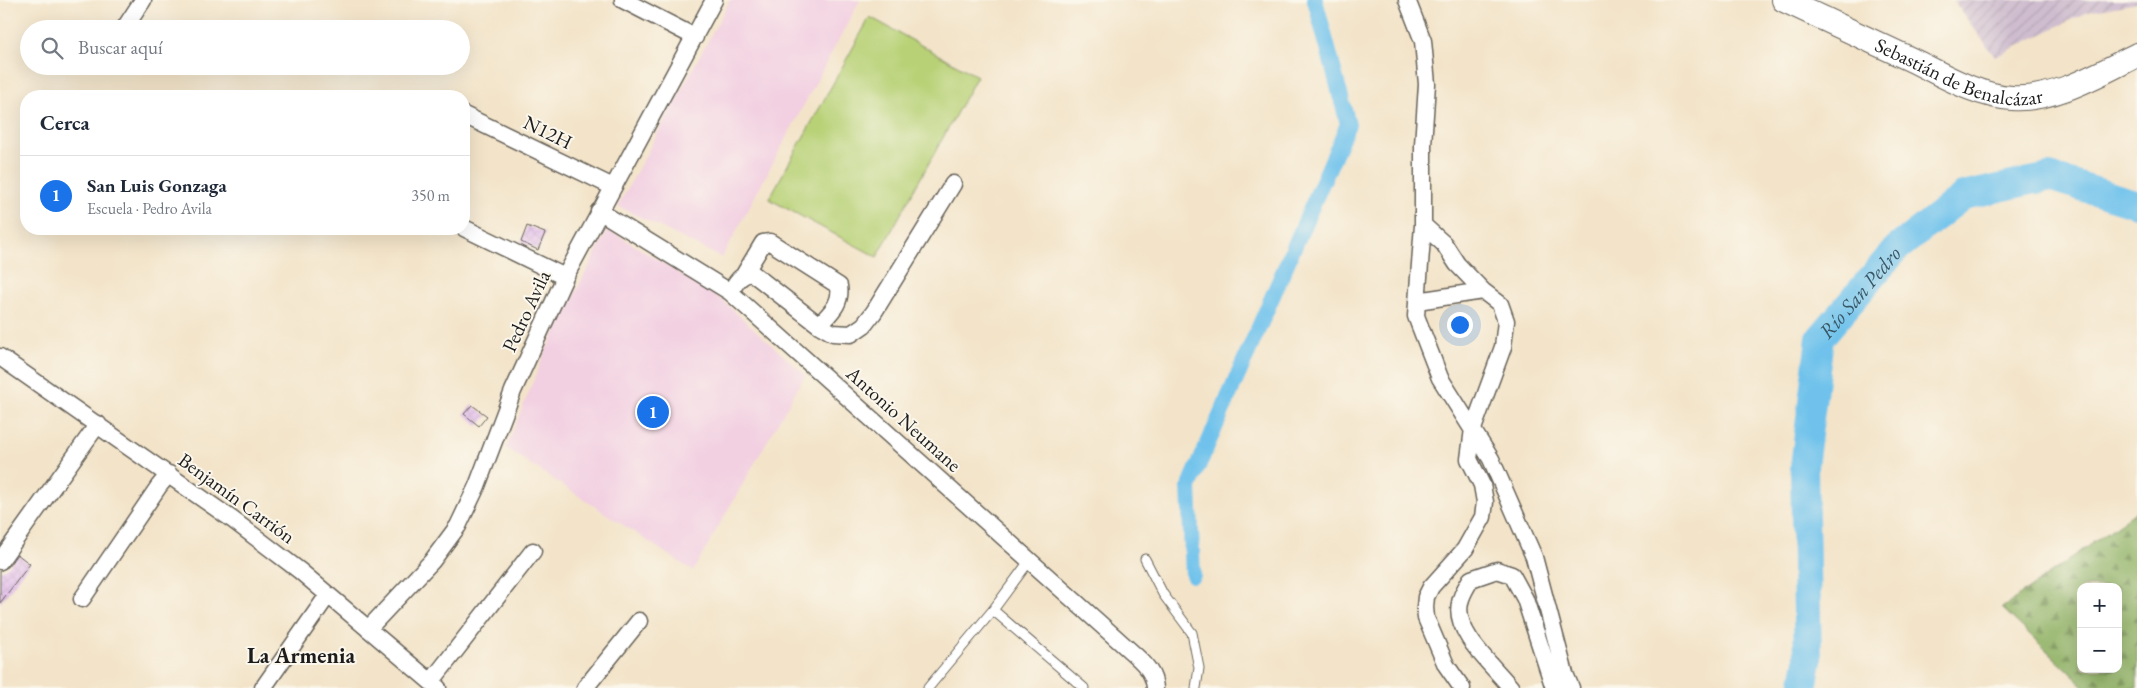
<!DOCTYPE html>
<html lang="es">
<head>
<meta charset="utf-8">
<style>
  body { margin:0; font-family:"EB Garamond",serif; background:#f2f2f3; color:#1f2937 }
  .controls { position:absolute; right:15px; bottom:15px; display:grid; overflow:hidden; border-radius:10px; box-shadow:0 5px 20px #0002 }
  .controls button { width:45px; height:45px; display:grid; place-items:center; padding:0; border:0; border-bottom:1px solid #e0e1e3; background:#fff; color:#1f2937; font:25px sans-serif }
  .you { position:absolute; left:1459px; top:324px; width:18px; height:18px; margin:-12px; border:4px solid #fff; border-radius:50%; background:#1a73e8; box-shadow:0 0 0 8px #1a73e833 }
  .badge { display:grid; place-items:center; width:32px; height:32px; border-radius:50%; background:#1a73e8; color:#fff; font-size:16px; font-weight:700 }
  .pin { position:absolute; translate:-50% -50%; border:2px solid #fff; box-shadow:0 1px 5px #0006 }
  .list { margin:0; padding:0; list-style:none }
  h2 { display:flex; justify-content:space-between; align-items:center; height:65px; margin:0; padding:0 20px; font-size:21px }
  h2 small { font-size:16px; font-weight:400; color:#747a83 }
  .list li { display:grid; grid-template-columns:32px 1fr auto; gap:15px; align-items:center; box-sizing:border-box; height:80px; padding:0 20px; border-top:1px solid #e0e1e3 }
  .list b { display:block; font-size:19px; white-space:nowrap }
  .list p { margin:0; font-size:16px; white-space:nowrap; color:#747a83 }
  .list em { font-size:16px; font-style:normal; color:#747a83 }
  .icon { flex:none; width:28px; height:28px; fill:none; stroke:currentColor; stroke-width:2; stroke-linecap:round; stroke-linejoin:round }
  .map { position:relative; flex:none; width:2137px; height:688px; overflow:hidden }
  .search { position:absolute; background:#fff; box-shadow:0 5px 20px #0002; left:20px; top:20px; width:450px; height:55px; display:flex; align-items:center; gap:12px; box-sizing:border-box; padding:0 18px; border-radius:28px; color:#747a83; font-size:19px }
  .panel { position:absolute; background:#fff; box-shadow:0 5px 20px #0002; left:20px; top:90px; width:450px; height:145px; border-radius:20px }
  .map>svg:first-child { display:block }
</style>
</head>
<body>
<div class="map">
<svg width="2137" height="688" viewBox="0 0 2137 688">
  <defs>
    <pattern id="industrial-furrows" width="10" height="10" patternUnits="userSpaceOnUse" patternTransform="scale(1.25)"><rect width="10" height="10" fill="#cfbdcf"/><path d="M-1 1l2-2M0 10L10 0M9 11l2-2" fill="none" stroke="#b1a2b1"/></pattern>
    <pattern id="forest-firs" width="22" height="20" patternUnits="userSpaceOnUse" patternTransform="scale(1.25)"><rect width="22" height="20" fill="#92b367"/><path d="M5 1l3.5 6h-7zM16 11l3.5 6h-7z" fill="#769154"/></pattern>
    <pattern id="building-cross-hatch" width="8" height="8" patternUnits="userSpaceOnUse" patternTransform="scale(1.25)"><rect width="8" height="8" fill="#ddb0eb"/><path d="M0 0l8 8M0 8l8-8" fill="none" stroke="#bd97c9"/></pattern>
  </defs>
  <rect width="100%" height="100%" fill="#fbf7ec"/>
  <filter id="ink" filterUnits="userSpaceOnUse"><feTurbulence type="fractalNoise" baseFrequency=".02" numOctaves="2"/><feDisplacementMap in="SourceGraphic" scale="10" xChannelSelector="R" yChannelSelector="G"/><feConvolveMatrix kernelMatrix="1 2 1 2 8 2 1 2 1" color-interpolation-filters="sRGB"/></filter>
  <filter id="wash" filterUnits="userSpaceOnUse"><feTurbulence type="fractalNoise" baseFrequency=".0096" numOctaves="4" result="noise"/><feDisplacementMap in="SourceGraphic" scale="20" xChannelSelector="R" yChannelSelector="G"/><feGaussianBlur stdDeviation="1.12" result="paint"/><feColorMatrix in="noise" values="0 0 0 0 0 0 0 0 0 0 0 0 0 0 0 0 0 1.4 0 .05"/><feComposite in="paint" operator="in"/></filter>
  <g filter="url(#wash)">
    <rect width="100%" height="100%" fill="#f3e4c9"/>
    <path fill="#f2cfe1" d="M730,0H860L722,258L618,206Z
      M608,229L721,299L805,375L693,571L506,448L546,350Z"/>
    <path fill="url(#industrial-furrows)" d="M1953,0H2137V3L2087,12L1995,57Z"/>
    <path fill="url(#forest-firs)" stroke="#576842" fill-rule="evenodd" d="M2137,511V688H2086L2002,608ZM2081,587H2118V669H2081Z"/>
    <path fill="#b8d176" stroke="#6a7649" d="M870,17L977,76L877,257L769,199Z"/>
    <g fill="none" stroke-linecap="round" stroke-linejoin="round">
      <path stroke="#70c2ec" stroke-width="16" d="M1193,575L1189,487L1348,124L1315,0"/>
      <path stroke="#70c2ec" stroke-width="28" id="s1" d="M1803,688L1808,661L1804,467L1820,338L1896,249L1963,196L2049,177L2137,204"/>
    </g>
    <g id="blocks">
      <path fill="url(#building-cross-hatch)" d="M527,226L545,233L538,250L521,242Z
        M472,405L487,416L479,426L464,414Z
        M17,554L30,564L0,603V571L8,567Z"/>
    </g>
  </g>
  <g filter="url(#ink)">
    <use href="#blocks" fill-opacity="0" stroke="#676259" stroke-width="1"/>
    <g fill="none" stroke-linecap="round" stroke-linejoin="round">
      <g stroke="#676259" stroke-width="11">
        <path id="lane" d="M1145,559L1163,594L1192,633L1199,668L1196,688
          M993,610L1084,688
          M928,688L993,610L1030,560"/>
      </g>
      <g stroke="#676259" stroke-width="19">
        <path id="street" d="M623,0L695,37
          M1407,0L1423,41L1427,84L1423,145V225L1416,316L1440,378L1491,459L1534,557L1565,674L1571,688
          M124,29L143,0
          M464,115L613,187
          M599,211L730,292L1136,656C1146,665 1154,674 1155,688
          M1423,225L1444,244L1457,264L1483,291L1500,304L1506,321L1503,347L1473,429L1469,459L1482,485L1485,502L1483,517L1465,549L1431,587L1426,597L1425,607L1426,618L1446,665L1462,688
          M464,228L565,277
          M745,273L763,243L770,242L839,286C842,304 830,313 819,325
          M730,292C736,283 740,274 752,273L819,325L833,333L851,334L864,325L874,312L953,184
          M1417,301L1483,291
          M0,357L233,520L300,571L438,688
          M0,561L98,424
          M82,599L159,486L169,474
          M368,629L432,561L458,526L477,486L513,391L565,277L714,0
          M431,682L533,551
          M263,688L328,595
          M585,688L639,621
          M1511,688C1495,667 1453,633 1460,603C1461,595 1467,586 1471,579L1497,570L1512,575L1525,599L1554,688"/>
      </g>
      <g stroke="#676259" stroke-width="26">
        <g id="secondary">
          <path id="s2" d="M1784,0C1827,20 1869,40 1912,60C1943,75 1977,96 2012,98C2054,101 2100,73 2137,55"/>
        </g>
      </g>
      <use href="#lane" stroke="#fff" stroke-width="9"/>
      <use href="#street" stroke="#fff" stroke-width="16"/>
      <use href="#secondary" stroke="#fff" stroke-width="24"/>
    </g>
  </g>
  <g text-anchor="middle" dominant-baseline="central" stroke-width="4" stroke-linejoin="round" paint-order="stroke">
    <g font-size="20" fill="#1c1c1c" stroke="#fbf7ec">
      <text stroke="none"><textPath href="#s2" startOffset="191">Sebastián de Benalcázar</textPath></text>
      <text transform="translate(548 132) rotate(26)">N12H</text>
      <text transform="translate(526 311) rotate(-65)">Pedro Avila</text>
      <text transform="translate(904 419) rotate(42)">Antonio Neumane</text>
      <text transform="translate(237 498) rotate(36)">Benjamín Carrión</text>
    </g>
    <g font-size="21" font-style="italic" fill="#395665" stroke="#fbf7ec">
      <text stroke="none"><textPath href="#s1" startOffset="412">Río San Pedro</textPath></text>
    </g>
    <g font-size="22" font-weight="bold" fill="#1c1c1c" stroke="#fbf7ec">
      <text x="301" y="655">La Armenia</text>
    </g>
  </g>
</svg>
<div class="controls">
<button>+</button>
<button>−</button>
</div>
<div class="you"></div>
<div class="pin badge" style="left:653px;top:412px">1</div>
<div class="search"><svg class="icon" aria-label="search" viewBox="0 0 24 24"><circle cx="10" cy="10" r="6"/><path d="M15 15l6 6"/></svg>Buscar aquí</div>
<section class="panel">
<h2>Cerca<small></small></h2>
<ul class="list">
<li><span class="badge">1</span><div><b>San Luis Gonzaga</b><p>Escuela · Pedro Avila</p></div><em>350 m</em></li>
</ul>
</section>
</div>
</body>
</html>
